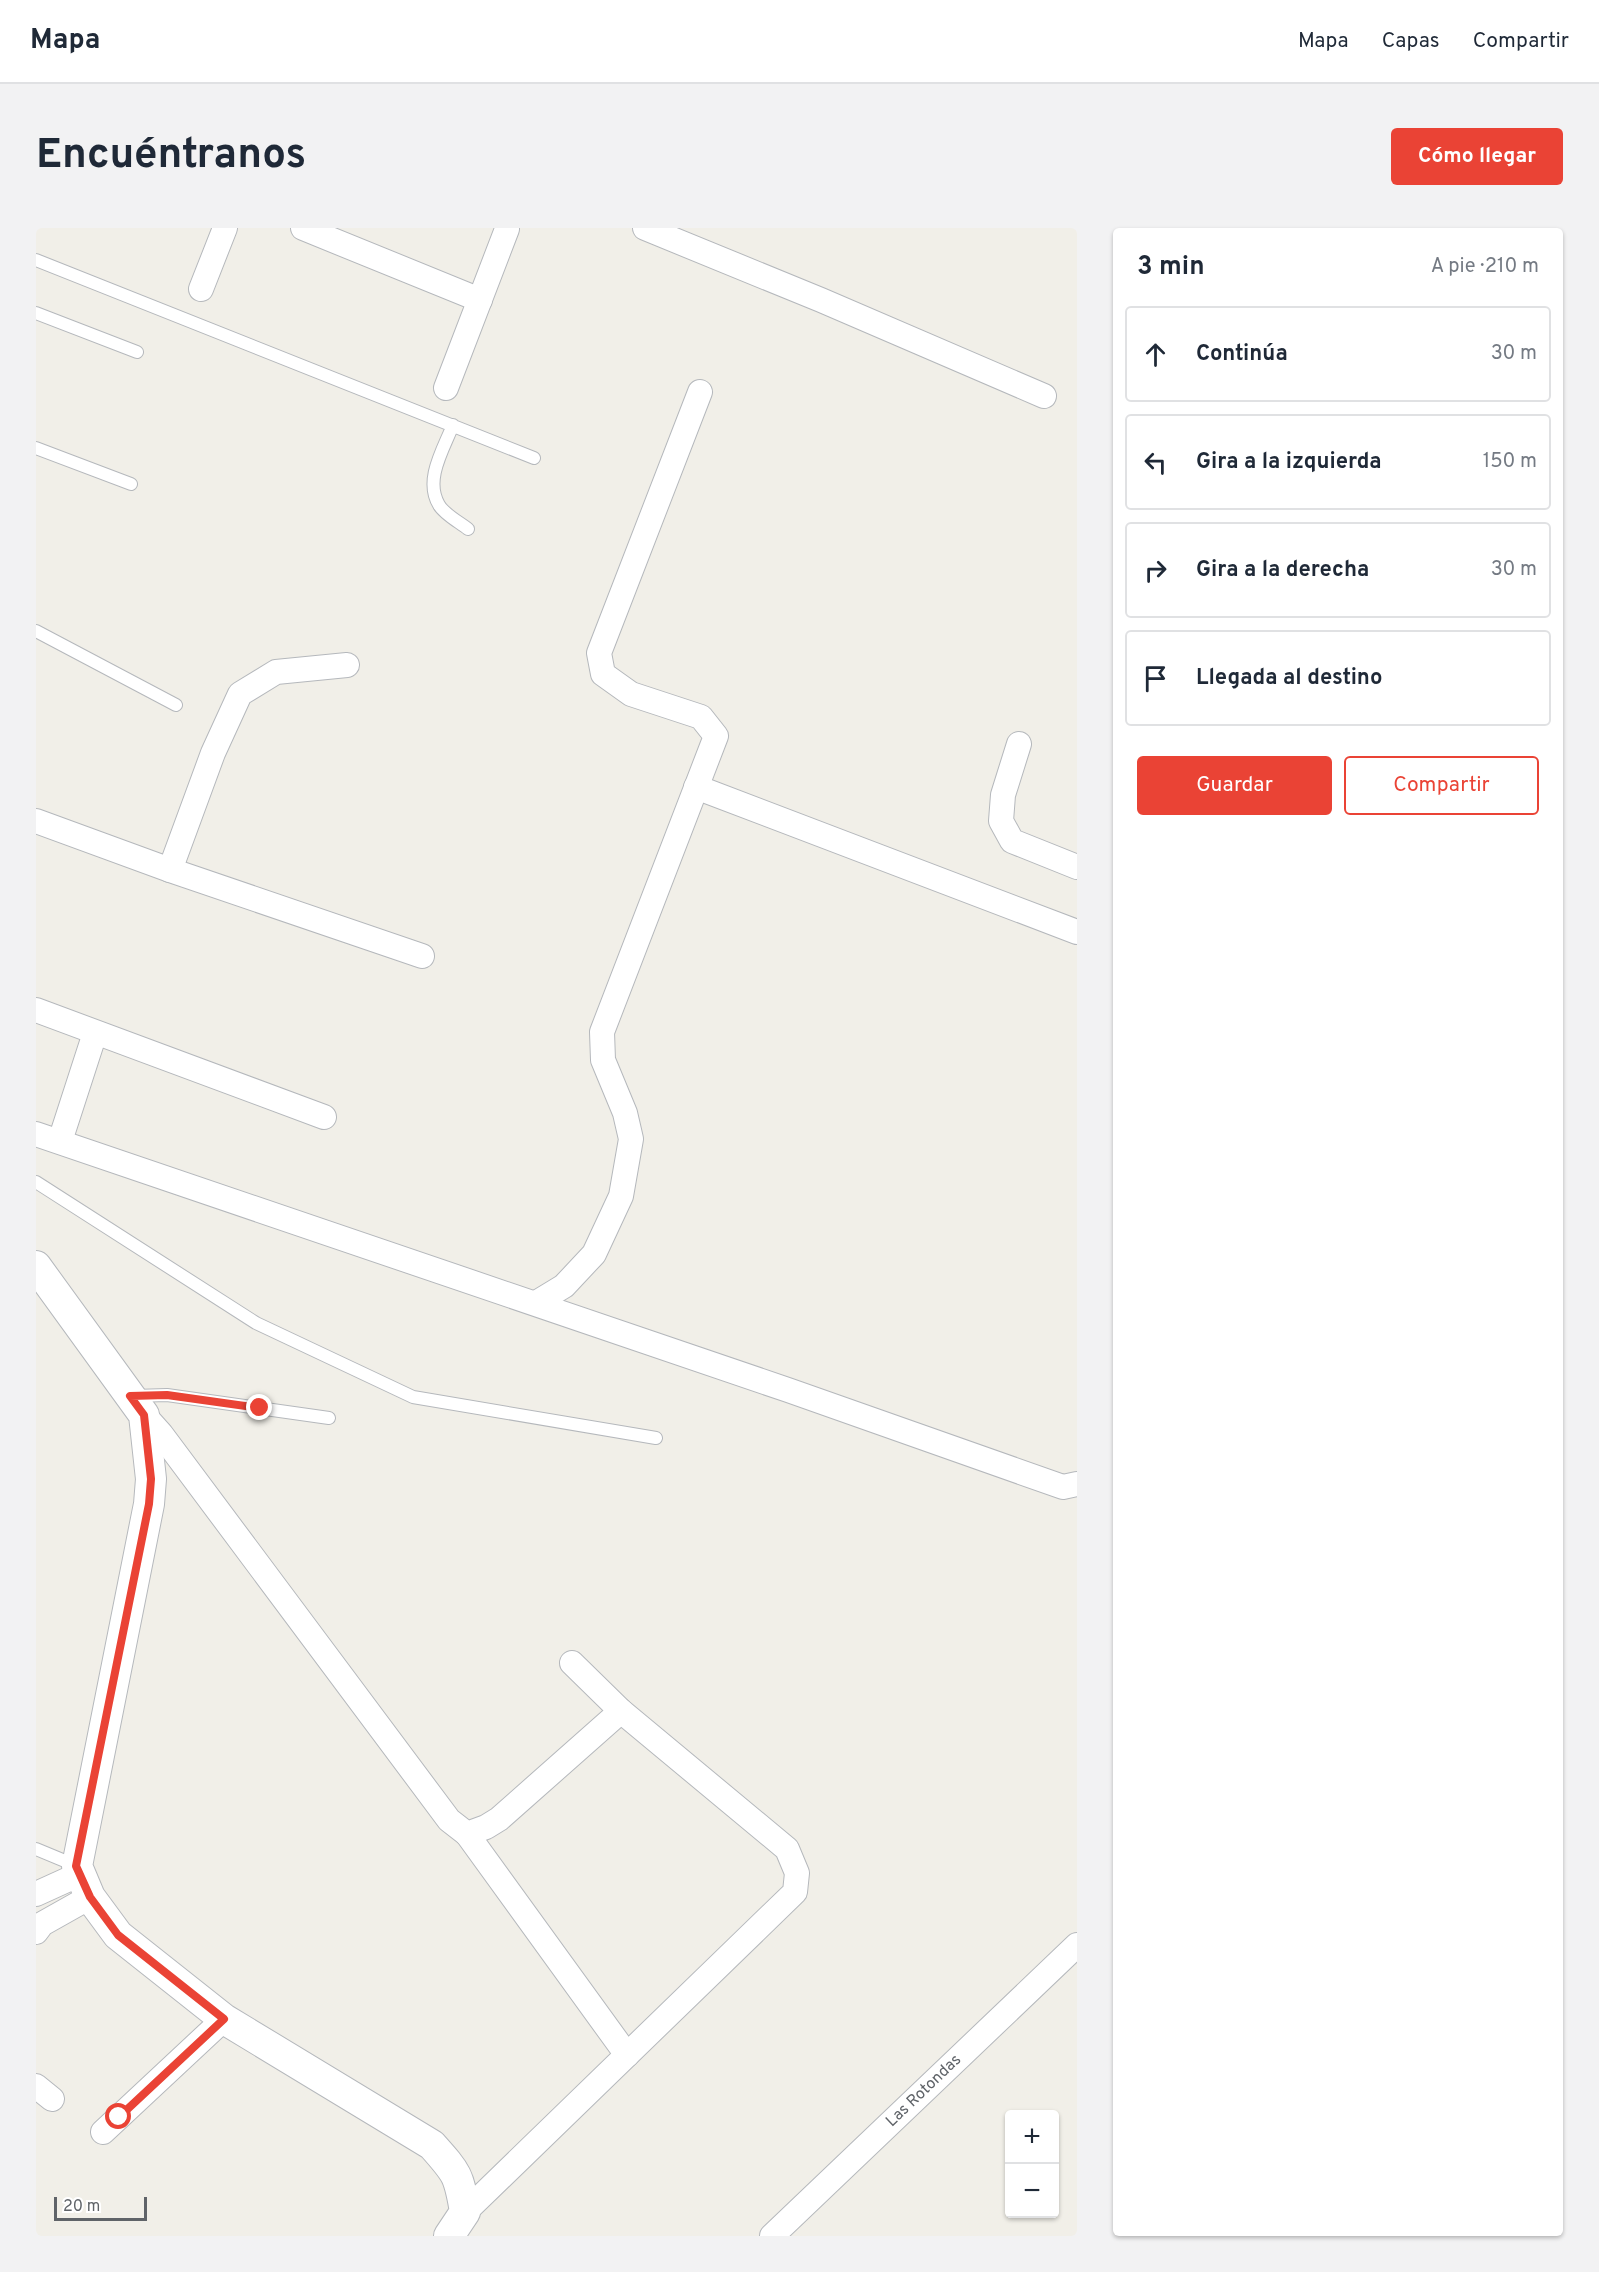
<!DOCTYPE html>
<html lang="es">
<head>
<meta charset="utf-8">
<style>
  body { margin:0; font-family:Overpass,sans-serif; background:#f2f2f3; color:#1f2937 }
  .controls { position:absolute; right:18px; bottom:18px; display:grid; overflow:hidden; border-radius:6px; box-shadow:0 2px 4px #0004 }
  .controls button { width:54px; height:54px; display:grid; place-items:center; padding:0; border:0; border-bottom:2px solid #e0e1e3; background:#fff; color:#1f2937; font:30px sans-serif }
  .scale { position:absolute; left:18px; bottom:15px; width:93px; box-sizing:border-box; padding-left:6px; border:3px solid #5f6368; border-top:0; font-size:16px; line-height:21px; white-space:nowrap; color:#5f6368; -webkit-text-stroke:4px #fff; paint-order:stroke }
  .stop { position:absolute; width:18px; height:18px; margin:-14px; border:4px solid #ea4335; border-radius:50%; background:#fff }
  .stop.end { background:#ea4335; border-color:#fff; box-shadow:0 2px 6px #0008 }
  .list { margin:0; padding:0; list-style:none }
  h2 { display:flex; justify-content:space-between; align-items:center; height:78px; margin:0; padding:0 24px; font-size:26px }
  h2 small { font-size:20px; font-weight:400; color:#747a83 }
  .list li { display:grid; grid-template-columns:39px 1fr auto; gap:18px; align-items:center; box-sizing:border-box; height:96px; margin:0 12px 12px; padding:0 12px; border:2px solid #e0e1e3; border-radius:6px }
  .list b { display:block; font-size:22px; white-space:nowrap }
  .list em { font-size:20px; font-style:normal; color:#747a83 }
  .actions { display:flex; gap:12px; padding:18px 24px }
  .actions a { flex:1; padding:14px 0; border:2px solid #ea4335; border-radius:6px; text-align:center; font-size:21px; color:#ea4335 }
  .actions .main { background:#ea4335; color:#fff }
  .icon { flex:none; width:33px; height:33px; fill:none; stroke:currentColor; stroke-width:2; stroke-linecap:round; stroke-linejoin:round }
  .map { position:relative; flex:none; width:1041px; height:2008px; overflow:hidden; border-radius:6px }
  header { display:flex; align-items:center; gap:36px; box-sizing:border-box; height:84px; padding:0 30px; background:#fff; border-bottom:2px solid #e0e1e3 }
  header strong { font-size:28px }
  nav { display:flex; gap:33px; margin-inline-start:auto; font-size:21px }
  .intro { display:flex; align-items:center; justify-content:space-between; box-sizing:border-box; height:144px; padding:0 36px }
  h1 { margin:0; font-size:42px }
  .button { padding:15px 27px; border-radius:6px; background:#ea4335; color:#fff; font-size:21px; font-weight:700 }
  main { display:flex; gap:36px; padding:0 36px }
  aside { flex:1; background:#fff; border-radius:6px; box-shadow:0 2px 4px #0004 }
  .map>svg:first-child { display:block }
</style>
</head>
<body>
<header>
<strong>Mapa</strong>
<nav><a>Mapa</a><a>Capas</a><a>Compartir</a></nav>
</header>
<div class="intro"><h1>Encuéntranos</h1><a class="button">Cómo llegar</a></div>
<main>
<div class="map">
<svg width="1041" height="2008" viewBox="0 0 1041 2008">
  <rect width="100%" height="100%" fill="#f1efe8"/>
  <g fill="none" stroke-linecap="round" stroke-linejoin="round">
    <g stroke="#b5b8bc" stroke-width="14">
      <path id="service" d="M0,32L498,230
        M0,85L101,124
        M417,197C407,222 388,252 403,277C408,286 423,294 432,301
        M0,220L95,256
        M0,403L140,477
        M0,954L220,1095L377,1169L620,1210
        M98,1168L131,1167L293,1190
        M0,1621L41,1638"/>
    </g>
    <g stroke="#b5b8bc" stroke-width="26">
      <g id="minor">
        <path d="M267,0L444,72"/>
        <path d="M609,0L785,72L1008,168"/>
        <path d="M165,61L189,0"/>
        <path d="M410,160L471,1"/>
        <path d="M983,516L967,567L965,593L976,613L1041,639"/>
        <path d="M660,559L1041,704"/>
        <path d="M0,593L134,642L386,728"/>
        <path d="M134,642L177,525L204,466L240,444L311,437"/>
        <path d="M0,782L288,889"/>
        <path d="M0,906L752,1162L1027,1259L1041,1256"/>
        <path d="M24,913L59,805"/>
        <path d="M500,1075L528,1058L558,1026L585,968L595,911L589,885L567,832L566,804L680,508L665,489L595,466L567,446L563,425L664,164"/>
        <path d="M108,1187L125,1206L413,1592L431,1606L450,1599L463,1591L585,1483"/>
        <path d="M431,1606L591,1827"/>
        <path d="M0,1666L44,1646"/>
        <path d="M0,1704L6,1696L54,1669"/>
        <path d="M0,1858L16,1871"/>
        <path d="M67,1904L188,1791"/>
        <path d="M429,1984L759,1664L761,1645L751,1621L585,1483L536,1435"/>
        <path id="s1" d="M736,2008L1041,1717"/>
      </g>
    </g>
    <g stroke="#b5b8bc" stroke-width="32">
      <path id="tertiary" d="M0,1038L108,1187L115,1251L113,1276L41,1638L54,1669L82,1707L188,1791L396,1917C421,1945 423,1947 429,1984L413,2008"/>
    </g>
    <use href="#service" stroke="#fff" stroke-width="12"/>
    <use href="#minor" stroke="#fff" stroke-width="24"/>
    <use href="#tertiary" stroke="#fff" stroke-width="30"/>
  </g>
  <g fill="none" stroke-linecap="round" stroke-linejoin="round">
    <path stroke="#ea4335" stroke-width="8" d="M83,1889L188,1791L82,1707L54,1669L40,1638L113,1276L115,1251L108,1187L94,1168L131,1167L224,1180"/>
  </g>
  <g text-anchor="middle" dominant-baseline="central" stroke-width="4.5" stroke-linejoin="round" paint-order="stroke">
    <g font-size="16" fill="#5f6368" stroke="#fff">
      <text stroke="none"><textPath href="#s1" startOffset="210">Las Rotondas</textPath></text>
    </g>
  </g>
</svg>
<div class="controls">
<button>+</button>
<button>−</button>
</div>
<div class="scale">20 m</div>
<div class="stop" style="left:83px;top:1889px"></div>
<div class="stop end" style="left:224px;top:1180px"></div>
</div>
<aside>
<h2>3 min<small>A pie · 210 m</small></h2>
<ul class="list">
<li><svg class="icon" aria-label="ahead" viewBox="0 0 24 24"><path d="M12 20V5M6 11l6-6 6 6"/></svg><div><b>Continúa</b></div><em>30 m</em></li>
<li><svg class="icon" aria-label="left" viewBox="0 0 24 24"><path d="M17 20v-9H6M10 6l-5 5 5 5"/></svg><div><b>Gira a la izquierda</b></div><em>150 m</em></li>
<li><svg class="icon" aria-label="right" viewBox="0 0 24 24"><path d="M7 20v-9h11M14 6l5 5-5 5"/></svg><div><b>Gira a la derecha</b></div><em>30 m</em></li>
<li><svg class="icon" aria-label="arrive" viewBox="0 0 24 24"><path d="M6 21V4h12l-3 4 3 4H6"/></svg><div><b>Llegada al destino</b></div></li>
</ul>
<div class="actions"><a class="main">Guardar</a><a>Compartir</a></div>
</aside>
</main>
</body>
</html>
